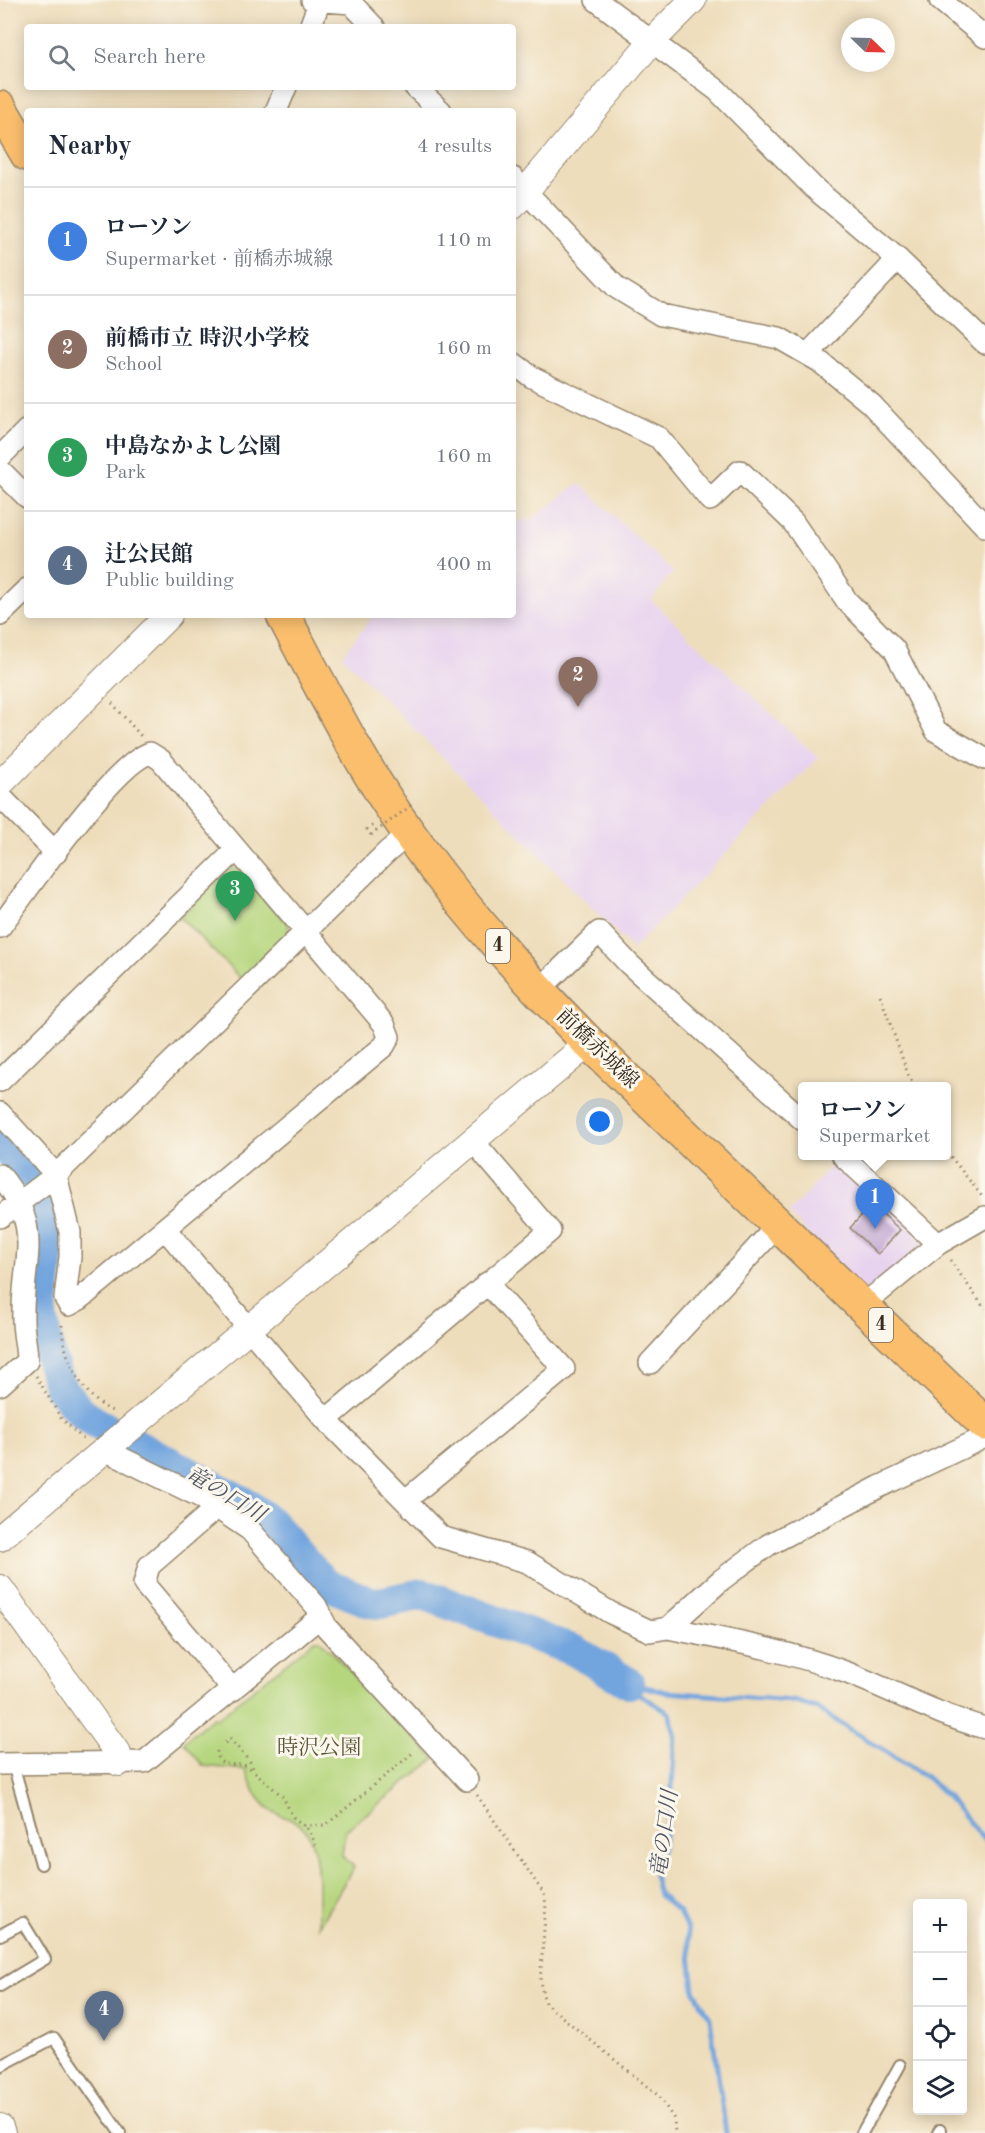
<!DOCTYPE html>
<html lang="en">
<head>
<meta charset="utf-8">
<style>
  body { margin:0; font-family:"Old Standard TT","Noto Serif JP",serif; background:#f2f2f3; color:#1f2937 }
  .controls { position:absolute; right:18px; bottom:18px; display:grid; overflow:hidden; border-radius:6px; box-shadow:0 3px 15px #0003 }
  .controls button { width:54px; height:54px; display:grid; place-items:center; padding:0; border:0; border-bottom:2px solid #e0e1e3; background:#fff; color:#1f2937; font:30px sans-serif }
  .compass { position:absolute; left:841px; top:18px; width:54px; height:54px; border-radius:50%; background:#fff; box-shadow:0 3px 15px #0003; rotate:113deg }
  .you { position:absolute; left:600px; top:1122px; width:21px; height:21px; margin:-15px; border:4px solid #fff; border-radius:50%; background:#1a73e8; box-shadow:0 0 0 9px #1a73e833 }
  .badge { display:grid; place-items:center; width:39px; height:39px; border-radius:50%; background:#db2777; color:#fff; font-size:20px; font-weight:700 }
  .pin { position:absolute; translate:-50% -50px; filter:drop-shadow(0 2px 3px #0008) }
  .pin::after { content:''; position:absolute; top:32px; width:21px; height:18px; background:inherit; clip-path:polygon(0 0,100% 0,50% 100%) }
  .popup { position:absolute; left:798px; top:1082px; width:153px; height:78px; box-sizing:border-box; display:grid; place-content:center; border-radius:6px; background:#fff; filter:drop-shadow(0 2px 4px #0005); font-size:20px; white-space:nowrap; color:#747a83 }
  .popup b { font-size:22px; color:#1f2937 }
  .popup::after { content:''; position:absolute; left:50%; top:100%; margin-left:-12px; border:12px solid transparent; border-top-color:#fff }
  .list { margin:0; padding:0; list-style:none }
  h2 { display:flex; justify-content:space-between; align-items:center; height:78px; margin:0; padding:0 24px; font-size:26px }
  h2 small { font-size:20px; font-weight:400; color:#747a83 }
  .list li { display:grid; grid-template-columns:39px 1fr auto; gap:18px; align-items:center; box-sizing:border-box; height:108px; padding:0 24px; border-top:2px solid #e0e1e3 }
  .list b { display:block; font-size:22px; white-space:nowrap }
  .list p { margin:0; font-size:20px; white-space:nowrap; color:#747a83 }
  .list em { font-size:20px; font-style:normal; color:#747a83 }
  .icon { flex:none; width:33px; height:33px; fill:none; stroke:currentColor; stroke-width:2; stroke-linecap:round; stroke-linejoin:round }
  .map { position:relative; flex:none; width:985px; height:2133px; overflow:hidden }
  .search { position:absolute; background:#fff; box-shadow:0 3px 15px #0003; left:24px; top:24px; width:492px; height:66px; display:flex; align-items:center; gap:15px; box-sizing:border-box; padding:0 21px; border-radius:6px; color:#747a83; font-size:22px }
  .panel { position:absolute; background:#fff; box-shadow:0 3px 15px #0003; left:24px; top:108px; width:492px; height:510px; border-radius:6px }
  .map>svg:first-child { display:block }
</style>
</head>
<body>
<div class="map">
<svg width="985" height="2133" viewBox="0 0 985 2133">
  <rect width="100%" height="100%" fill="#fbf7ec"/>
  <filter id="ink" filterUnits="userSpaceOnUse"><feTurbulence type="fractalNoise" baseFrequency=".0167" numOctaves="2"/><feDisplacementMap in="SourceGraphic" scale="12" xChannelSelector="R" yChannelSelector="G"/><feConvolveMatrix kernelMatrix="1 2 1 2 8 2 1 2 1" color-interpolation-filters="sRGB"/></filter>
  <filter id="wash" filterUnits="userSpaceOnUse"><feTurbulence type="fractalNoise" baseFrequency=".008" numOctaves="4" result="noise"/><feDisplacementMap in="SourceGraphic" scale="24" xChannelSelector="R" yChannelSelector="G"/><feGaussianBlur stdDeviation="1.35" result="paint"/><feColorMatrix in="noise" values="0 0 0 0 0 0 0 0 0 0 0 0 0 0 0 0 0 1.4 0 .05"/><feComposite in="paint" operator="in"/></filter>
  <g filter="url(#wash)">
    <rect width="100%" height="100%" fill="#edb"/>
    <path fill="#e7d2ef" d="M579,483L673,572L651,600L818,758L633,949L342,656L374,615H513V521L532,520Z
      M834,1163L843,1164L923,1238V1246L874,1288L860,1289L789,1213Z"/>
    <path fill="#b6d67e" stroke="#78804e" stroke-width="1.5" d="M240,868L289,925L288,937L243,981L180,917L229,869Z
      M315,1640H320L435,1759L345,1831L342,1856L354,1867L318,1927C318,1901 321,1857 308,1834C301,1820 285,1819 274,1812C258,1802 251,1786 246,1770L203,1766L184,1742L213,1717L218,1718Z"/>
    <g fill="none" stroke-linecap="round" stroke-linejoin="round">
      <path stroke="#72a5de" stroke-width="5" d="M629,1683L641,1695L669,1713L675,1733L671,1803L662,1850L654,1875L659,1895L679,1912L687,1929L694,1990L710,2018L726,2133
        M629,1683L666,1692L793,1701L816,1708L925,1776L947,1796L985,1841"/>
      <path stroke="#72a5de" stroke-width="32" d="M0,1142L32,1175L43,1207L49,1246L42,1316L47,1345L59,1386L78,1409L95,1422L247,1504L271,1523L325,1584L370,1602L380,1603L423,1594L575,1651L629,1683"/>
    </g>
    <g id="blocks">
      <path fill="#b99dcf" d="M872,1204L900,1230L878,1254L850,1228Z"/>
    </g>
  </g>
  <g filter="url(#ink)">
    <use href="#blocks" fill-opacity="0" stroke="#94846c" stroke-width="1.5"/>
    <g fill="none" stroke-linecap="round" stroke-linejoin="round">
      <g stroke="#94846c" stroke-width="14">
        <path id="service" d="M13,1764L41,1864
          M0,1935L23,1923L45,1959L0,1986
          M0,2066L54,2038L120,2133
          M862,2133L900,2065
          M938,2133L940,2130"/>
      </g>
      <g stroke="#94846c" stroke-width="24">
        <path id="minor" d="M312,0L351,3L374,27
          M596,0L717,90L814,188L898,259L985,343
          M940,0L985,37
          M310,27L319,3
          M415,87L441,111
          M276,111L286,87
          M513,178L617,288L661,315L779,338L819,361L871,404L985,526
          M808,354L898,259
          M513,363L532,377L659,438L710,500L740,471L793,522L847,601L894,649L936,731L985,759
          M0,457L27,430
          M0,470L27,497
          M0,615L27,589
          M0,796L56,853
          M0,927C27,891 113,764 150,753L161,760L384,1024L389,1037L384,1046L80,1299L69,1305L65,1298L70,1257V1232L56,1175L0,1113
          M538,991L599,932L629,964L803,1120
          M0,1081L236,850
          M843,1156L938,1244
          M0,1175C46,1231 21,1259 23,1320C23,1334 27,1347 27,1361L0,1385
          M0,1217L56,1175L387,852L409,834
          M166,1230L326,1420L441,1537L527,1562L611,1613L650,1631L668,1628L721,1580L768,1545L879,1487L985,1437
          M862,1306L938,1244L985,1217
          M650,1363L779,1224
          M326,1420L550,1231L473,1141
          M105,1450L201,1497L250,1530L316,1606L327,1628L467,1780
          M406,1500L564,1369L487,1283
          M216,1508L149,1566L144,1584L233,1690
          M668,1628C728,1640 789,1651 845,1672C892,1690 937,1715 985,1728
          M0,1764L144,1762L320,1617"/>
      </g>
      <g stroke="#94846c" stroke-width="28">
        <path id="tertiary" d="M513,206L652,41L693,0
          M0,784L169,615
          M0,1538L589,1043
          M0,1588L118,1754L119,1763
          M0,2127L2,2133"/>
      </g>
      <g stroke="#94846c" stroke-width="36">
        <path id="primary" d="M0,108L27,154
          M283,615C323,690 361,767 411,836C464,911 525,978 589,1043L985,1424"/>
      </g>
      <path stroke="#94846c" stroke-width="3" stroke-dasharray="1.5 4.5" stroke-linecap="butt" d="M112,703L141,736
        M371,835L367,829L374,825
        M880,995L909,1077L916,1086
        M947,1152L984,1199
        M950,1260L985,1309
        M62,1325C62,1356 84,1401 115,1412
        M36,1376L61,1418L84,1440
        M225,1743L230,1739L251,1763L254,1771L283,1797L293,1817L310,1831L316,1847
        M217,1751V1757L224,1764L244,1765L253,1770
        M477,1795L544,1894L546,1905L540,1981L545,2003L659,2096L674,2119L675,2133
        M304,1826L326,1825L415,1751"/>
      <use href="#service" stroke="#fff" stroke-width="10"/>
      <use href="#minor" stroke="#fff" stroke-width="21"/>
      <use href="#tertiary" stroke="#fff" stroke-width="26"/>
      <use href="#primary" stroke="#fabe6d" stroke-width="33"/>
      <path stroke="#94846c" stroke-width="3" stroke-dasharray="1.5 4.5" stroke-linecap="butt" d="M371,835L413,804"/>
    </g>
  </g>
  <g text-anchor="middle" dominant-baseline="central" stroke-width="6" stroke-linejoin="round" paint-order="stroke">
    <g fill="#fbf7ec" stroke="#75685c" stroke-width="1.5">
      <rect x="486" y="929" width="24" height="34" rx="4.5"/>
      <rect x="869" y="1308" width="24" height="34" rx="4.5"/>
    </g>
    <g font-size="20" font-weight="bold" fill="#3b2a1e">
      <text x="498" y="946">4</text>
      <text x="881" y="1325">4</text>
    </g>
    <g font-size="21" fill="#3b2a1e" stroke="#fbf7ec">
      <text transform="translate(597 1049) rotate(44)">前橋赤城線</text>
    </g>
    <g font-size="21" fill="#5a5536" stroke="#fbf7ec">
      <text x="319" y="1748">時沢公園</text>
    </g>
    <g font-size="22" font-style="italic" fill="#4e5561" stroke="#fbf7ec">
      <text transform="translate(225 1495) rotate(31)">竜の口川</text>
      <text transform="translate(665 1834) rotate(-82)">竜の口川</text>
    </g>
  </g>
</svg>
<div class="controls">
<button>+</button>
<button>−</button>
<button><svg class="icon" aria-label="locate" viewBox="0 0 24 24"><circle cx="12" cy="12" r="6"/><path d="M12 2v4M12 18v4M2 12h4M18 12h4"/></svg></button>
<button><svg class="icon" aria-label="layers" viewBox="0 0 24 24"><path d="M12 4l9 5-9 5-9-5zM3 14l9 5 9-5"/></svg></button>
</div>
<svg class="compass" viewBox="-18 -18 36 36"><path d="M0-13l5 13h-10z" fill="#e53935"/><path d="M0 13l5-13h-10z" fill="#747a83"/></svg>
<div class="you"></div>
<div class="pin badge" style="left:875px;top:1229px;background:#3f7fe0">1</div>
<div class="popup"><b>ローソン</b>Supermarket</div>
<div class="pin badge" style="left:578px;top:707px;background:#8d6e63">2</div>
<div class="pin badge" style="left:235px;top:921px;background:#2e9e5b">3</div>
<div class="pin badge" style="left:104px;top:2041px;background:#5c6f8a">4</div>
<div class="search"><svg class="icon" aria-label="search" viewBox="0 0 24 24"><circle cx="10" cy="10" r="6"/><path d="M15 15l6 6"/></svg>Search here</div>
<section class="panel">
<h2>Nearby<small>4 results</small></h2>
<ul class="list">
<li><span class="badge" style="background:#3f7fe0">1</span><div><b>ローソン</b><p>Supermarket · 前橋赤城線</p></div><em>110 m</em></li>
<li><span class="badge" style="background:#8d6e63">2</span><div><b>前橋市立 時沢小学校</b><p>School</p></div><em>160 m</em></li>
<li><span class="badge" style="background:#2e9e5b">3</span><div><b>中島なかよし公園</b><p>Park</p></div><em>160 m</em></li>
<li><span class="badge" style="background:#5c6f8a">4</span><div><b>辻公民館</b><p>Public building</p></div><em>400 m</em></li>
</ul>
</section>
</div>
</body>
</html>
